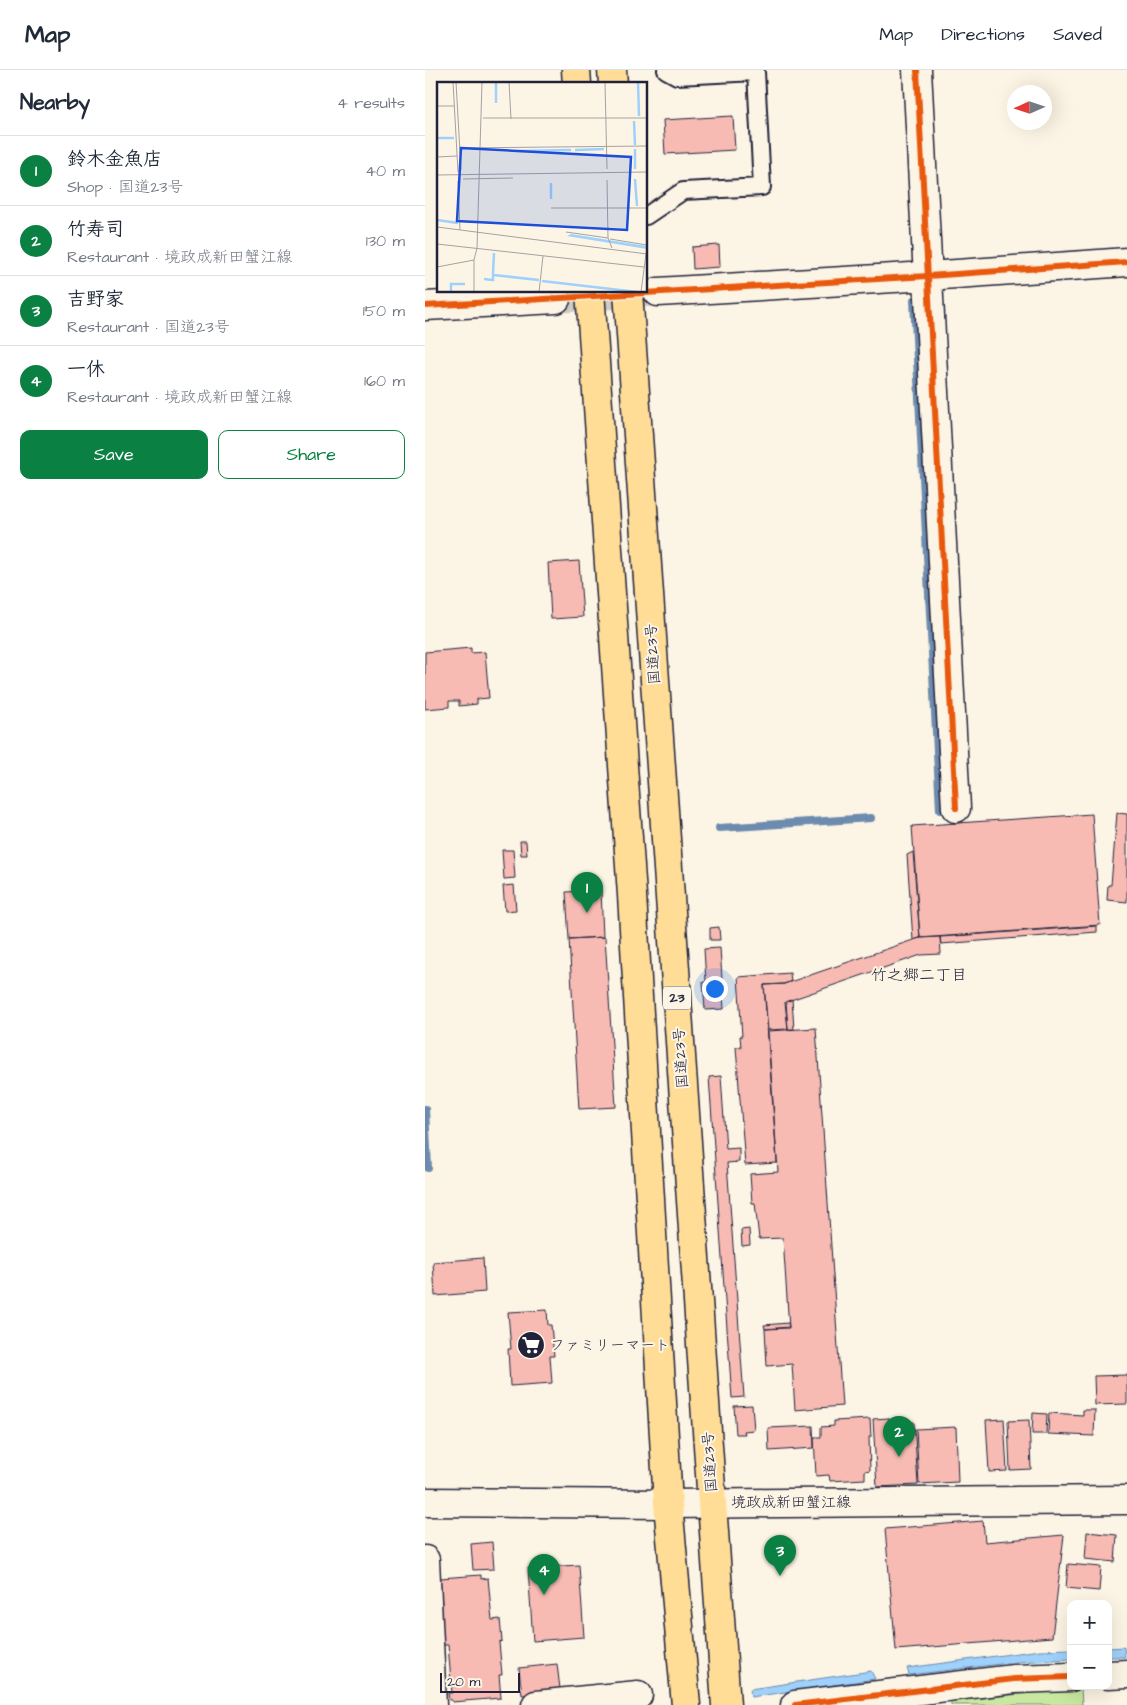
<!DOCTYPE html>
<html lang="en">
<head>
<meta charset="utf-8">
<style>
  body { margin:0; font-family:"Architects Daughter","Klee One",sans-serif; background:#f2f2f3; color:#1f2937 }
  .controls { position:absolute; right:15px; bottom:15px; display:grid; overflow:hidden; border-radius:10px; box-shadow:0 5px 20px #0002 }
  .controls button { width:45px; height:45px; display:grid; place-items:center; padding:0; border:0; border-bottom:1px solid #e0e1e3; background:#fff; color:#1f2937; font:25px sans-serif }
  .compass { position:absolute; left:582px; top:15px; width:45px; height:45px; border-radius:50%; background:#fff; box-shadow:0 5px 20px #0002; rotate:267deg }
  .scale { position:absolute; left:15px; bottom:12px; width:80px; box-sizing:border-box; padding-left:5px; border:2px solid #22223b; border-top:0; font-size:14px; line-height:18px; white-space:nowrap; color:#22223b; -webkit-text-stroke:4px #fcf5e5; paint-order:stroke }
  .you { position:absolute; left:289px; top:918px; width:18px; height:18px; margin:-12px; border:4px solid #fff; border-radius:50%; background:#1a73e8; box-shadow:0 0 0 8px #1a73e833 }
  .badge { display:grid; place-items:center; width:32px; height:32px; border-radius:50%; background:#0b8043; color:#fff; font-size:16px; font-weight:700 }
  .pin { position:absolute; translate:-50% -41px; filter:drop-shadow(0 1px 2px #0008) }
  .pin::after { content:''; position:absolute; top:26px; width:18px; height:15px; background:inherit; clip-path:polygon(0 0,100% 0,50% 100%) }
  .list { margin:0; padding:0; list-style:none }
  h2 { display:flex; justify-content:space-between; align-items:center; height:65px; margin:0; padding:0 20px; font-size:21px }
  h2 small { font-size:16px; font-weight:400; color:#747a83 }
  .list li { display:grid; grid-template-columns:32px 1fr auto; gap:15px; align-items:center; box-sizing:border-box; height:70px; padding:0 20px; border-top:1px solid #e0e1e3 }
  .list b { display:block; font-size:19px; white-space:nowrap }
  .list p { margin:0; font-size:16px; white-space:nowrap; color:#747a83 }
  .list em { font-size:16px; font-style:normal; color:#747a83 }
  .actions { display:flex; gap:10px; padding:15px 20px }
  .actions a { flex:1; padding:11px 0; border:1px solid #0b8043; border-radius:10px; text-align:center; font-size:18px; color:#0b8043 }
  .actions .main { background:#0b8043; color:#fff }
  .map { position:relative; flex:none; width:702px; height:1635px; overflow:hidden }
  header { display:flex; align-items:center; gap:30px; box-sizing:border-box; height:70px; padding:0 25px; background:#fff; border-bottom:1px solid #e0e1e3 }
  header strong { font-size:24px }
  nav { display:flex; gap:28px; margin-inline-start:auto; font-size:18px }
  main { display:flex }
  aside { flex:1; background:#fff }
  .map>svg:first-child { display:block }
</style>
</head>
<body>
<header>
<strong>Map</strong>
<nav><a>Map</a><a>Directions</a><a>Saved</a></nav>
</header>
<main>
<aside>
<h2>Nearby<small>4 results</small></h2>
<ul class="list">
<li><span class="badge">1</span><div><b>鈴木金魚店</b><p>Shop · 国道23号</p></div><em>40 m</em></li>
<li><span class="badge">2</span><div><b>竹寿司</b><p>Restaurant · 境政成新田蟹江線</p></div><em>130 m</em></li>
<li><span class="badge">3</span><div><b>吉野家</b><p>Restaurant · 国道23号</p></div><em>150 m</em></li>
<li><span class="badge">4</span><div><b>一休</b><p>Restaurant · 境政成新田蟹江線</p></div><em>160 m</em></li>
</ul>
<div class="actions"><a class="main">Save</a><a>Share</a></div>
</aside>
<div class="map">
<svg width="702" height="1635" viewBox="0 0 702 1635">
  <rect width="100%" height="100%" fill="#fcf5e5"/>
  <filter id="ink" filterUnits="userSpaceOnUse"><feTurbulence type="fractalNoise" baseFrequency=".02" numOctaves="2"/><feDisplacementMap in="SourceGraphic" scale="10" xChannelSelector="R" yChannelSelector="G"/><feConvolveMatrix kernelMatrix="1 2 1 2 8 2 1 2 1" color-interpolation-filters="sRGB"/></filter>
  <g filter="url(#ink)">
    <path fill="#c9e89f" stroke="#76856d" d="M656,1618L657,1635H526V1631Z"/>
    <path fill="#9ed1fb" stroke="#6c8bae" d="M699,1577L700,1587H683V1578Z
      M646,1579V1589L592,1592L484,1605L482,1598L615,1580Z
      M446,1601L450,1609L326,1627L325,1619Z"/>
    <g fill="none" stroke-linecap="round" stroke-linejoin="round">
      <path stroke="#6c8bae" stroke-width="8" d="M489,230L515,740
        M294,758L446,748
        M0,1039L3,1098"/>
    </g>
    <path fill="#f7bbb4" stroke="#22223b" d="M308,46L310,80L240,84L238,50Z
      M294,175L295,197L268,199L267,177Z
      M154,491L158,547L126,549L123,493Z
      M46,578V583L60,582L64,628L52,629V634L34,636V631H24V637L0,639V582Z
      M692,743L702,744V832L682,830L683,815H686Z
      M667,744L675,855L495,868L487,756Z
      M95,771H101L102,785H96Z
      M77,780H88L90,808L79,809Z
      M488,782L495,868L488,870L482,785Z
      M89,815L91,840L80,841L78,816Z
      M176,820L178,867L144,869L141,822Z
      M672,856V862L516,874L515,867Z
      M294,857L295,870H285V858Z
      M180,867L191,1037L154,1039L144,869Z
      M515,867L516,884L496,885L360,932L363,959L343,960L339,915L359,914L494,868Z
      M295,878L299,939L280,940L278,912H281L279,879Z
      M365,903L366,911L359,914L339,915L352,1093L320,1095L311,977H316L315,966H317L313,907Z
      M367,929L369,959H363L361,932Z
      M391,958L417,1336L370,1340L367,1294L342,1296L340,1259L364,1258L358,1168L334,1169L330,1133H327L325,1104L353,1102L343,961Z
      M296,1006L301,1079L314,1078V1092L302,1093L319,1327L307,1328L284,1007Z
      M324,1159L325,1175L317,1176L316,1160Z
      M58,1188L60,1222L10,1226L8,1192Z
      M122,1240L123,1255H126L129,1286H125L127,1313L85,1316L83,1279H86L83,1242Z
      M363,1253L364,1257L340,1259L339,1255Z
      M702,1305V1334L670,1335L669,1306Z
      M327,1335L329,1360L319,1361L320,1364H311L309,1336Z
      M658,1340H670L669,1366L623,1364L624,1343L658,1345Z
      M608,1343L622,1344L621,1364H607Z
      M464,1348V1353L489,1352L493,1415L452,1417L448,1349Z
      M445,1349L446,1367H444L445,1400L440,1401V1409L405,1411L404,1405L391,1406L389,1367H396V1357L409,1356V1351Z
      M579,1349L582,1401L564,1402L561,1350Z
      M604,1350L606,1399L585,1400L583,1351Z
      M388,1356L389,1378L344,1381L343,1358Z
      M531,1357L533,1412L494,1414L491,1359Z
      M558,1451L560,1472L639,1465L627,1567L471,1580L460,1459Z
      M662,1462L692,1465L690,1492L660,1489Z
      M67,1472L69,1499L48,1500L46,1474Z
      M643,1494L676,1497L674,1521L641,1518Z
      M154,1495L159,1567L108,1571L103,1498Z
      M56,1505V1509L63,1508L67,1550L75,1549L77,1571L74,1572L77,1605H74L76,1628L27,1632V1630H24L23,1623H27L23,1575H13V1536H17L15,1508Z
      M132,1594L135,1619H129V1622L97,1625L94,1598Z"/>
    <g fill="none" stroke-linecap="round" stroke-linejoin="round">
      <path stroke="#d0cbc3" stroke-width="28" stroke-dasharray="28 14" stroke-linecap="butt" d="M131,229L233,222"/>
      <g stroke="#22223b" stroke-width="20">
        <path id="lane" d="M221,146L258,121L337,117L331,2L252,6L241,0"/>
      </g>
      <g stroke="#22223b" stroke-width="31">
        <path id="street" d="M492,0L531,738
          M233,222L503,206L702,192
          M0,236L131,229
          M0,1490L7,1635
          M683,1605L702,1604
          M111,1635L213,1625
          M370,1635L589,1609L646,1607"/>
      </g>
      <g stroke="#22223b" stroke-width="31">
        <path id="secondary" d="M0,1432L243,1434L702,1430"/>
      </g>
      <g stroke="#22223b" stroke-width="31">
        <path id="highway" d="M151,0L152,14
          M187,0L188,14
          M165,221L207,825L243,1434L261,1635
          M203,221L301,1635"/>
      </g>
      <use href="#lane" stroke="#fcf5e5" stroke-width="16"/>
      <use href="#street" stroke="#fcf5e5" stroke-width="28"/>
      <use href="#secondary" stroke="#fcf5e5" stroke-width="28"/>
      <use href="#highway" stroke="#ffdd96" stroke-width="28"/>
      <g stroke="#fcf5e5" stroke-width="9">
        <path id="cycleway" d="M492,0L531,738
          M0,236L503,206L702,192
          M370,1635L589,1609L646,1607"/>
      </g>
      <use href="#cycleway" stroke="#e8590c" stroke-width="6"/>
    </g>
  </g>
  <defs>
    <g id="supermarket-disc" transform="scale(1.4375)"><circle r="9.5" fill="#22223b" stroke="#fcf5e5"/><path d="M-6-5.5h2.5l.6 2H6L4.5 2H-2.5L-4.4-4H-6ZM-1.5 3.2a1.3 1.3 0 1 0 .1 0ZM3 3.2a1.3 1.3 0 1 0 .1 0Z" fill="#fff"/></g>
  </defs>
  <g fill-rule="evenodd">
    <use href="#supermarket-disc" x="106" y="1275"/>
  </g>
  <g text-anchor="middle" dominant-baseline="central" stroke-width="4" stroke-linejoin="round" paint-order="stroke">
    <rect fill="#fcf5e5" stroke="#63616e" stroke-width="1" x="238" y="916.5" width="28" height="23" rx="4"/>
    <g font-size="14" font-weight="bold" fill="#22223b">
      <text x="252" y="928">23</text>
    </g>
    <g font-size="15" fill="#22223b" stroke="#fcf5e5">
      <text transform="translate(228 584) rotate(-94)">国道23号</text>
      <text transform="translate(256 988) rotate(-94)">国道23号</text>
      <text transform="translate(285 1392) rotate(-94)">国道23号</text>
      <text x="366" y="1432">境政成新田蟹江線</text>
    </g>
    <g font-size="15" fill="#22223b" stroke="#fcf5e5" text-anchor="start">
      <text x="125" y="1275">ファミリーマート</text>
    </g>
    <g font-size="16" fill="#22223b" stroke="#fcf5e5">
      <text x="494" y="905">竹之郷二丁目</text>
    </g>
  </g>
  <g transform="translate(12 12)">
    <rect width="210" height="210" fill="#fcf5e5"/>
    <path d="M134,152L210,164V167L130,154Z" fill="#9ed1fb"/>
    <path fill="none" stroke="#9ed1fb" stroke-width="2.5" d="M59,0V21M201,0L202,34M197,39L198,63M0,56H17M198,67V87M138,68L167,67M80,69L134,68M198,97L200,124M114,101V117M0,138L21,141M56,192L57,171M47,197L56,198V193L102,198M105,199L200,210M14,210V202H28"/>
    <path fill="none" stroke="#a5a1a1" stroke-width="1" d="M16,0L21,90M19,0L24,88M72,0L74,37M168,0L170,87M0,24H17M46,36H210M23,66L210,64M0,75L20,74M0,93L210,90M26,97L76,96M170,98L171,156L175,166M21,99L23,148M114,126H210M0,145L210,172M129,150L171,156M173,157L210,163M0,162L207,185M0,185L37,178L40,166L45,0M37,210V178M102,210L106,174M204,210L209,172"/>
    <path fill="#1d4ed8" fill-opacity="0.15" stroke="#1d4ed8" stroke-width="2.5" d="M24,66L194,75L190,148L20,139Z"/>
    <rect width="210" height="210" fill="none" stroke="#22223b" stroke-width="2.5"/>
  </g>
</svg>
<div class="controls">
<button>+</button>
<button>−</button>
</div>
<svg class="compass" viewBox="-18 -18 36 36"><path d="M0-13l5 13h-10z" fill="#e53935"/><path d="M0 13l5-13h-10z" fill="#747a83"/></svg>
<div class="scale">20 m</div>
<div class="you"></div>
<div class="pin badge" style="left:162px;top:843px">1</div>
<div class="pin badge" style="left:474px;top:1387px">2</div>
<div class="pin badge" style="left:355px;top:1506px">3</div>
<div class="pin badge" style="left:119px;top:1525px">4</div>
</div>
</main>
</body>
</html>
